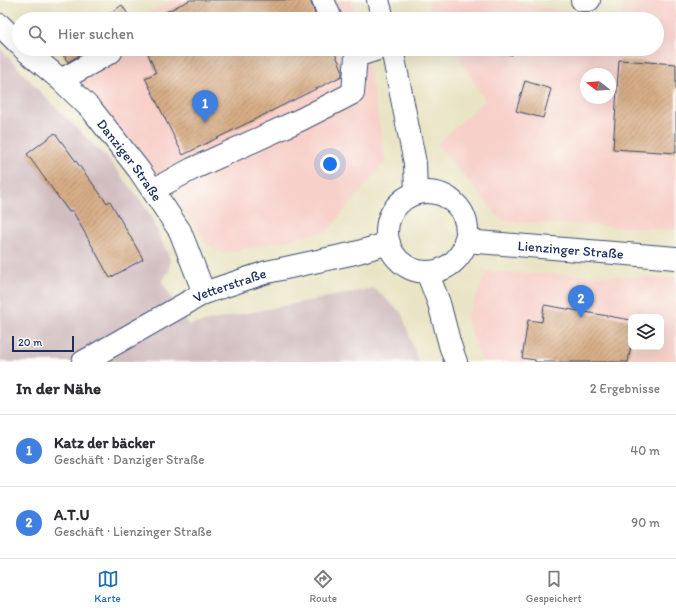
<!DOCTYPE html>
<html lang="de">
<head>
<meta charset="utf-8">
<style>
  body { margin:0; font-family:Itim,sans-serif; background:#f7f7f7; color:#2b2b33 }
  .controls { position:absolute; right:12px; bottom:12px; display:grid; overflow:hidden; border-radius:8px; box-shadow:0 4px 16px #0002 }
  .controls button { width:36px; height:36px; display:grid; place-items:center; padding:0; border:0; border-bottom:1px solid #e1e1e2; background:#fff; color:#2b2b33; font:20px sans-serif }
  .compass { position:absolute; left:580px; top:68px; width:36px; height:36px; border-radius:50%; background:#fff; box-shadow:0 4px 16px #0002; rotate:287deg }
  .scale { position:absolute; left:12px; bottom:10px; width:62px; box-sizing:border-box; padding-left:4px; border:2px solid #1b2f5e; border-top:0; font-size:11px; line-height:14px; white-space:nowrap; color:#1b2f5e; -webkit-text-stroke:3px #fdfcf7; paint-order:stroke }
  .you { position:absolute; left:330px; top:164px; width:14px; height:14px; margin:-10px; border:3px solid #fff; border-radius:50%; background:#1a73e8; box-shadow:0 0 0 6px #1a73e833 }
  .badge { display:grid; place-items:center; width:26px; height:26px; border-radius:50%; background:#1f6fb2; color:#fff; font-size:13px; font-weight:700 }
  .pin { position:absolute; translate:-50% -33px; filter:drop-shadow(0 1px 2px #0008) }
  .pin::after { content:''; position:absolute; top:21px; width:14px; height:12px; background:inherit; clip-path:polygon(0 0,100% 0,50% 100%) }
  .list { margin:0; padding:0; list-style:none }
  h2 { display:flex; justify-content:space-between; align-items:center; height:52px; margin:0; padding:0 16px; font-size:17px }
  h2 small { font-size:13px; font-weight:400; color:#7c7c81 }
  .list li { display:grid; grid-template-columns:26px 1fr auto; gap:12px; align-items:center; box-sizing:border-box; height:72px; padding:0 16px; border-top:1px solid #e1e1e2 }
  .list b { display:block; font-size:15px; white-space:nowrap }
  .list p { margin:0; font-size:13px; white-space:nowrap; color:#7c7c81 }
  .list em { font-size:13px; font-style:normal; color:#7c7c81 }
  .icon { flex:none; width:22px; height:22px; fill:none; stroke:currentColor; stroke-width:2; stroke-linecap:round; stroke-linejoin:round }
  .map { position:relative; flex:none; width:676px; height:362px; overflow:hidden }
  .search { position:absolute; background:#fff; box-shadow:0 4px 16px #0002; left:12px; right:12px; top:12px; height:44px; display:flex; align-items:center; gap:10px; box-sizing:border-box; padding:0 14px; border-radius:22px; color:#7c7c81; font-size:15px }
  .sheet { height:196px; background:#fff }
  nav { display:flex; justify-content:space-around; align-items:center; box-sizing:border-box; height:56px; border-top:1px solid #e1e1e2; background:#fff; font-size:11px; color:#7c7c81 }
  nav a { display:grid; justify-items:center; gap:2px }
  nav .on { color:#1f6fb2 }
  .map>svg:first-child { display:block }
</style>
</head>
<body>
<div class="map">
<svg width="676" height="362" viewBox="0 0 676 362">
  <defs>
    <pattern id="building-hatch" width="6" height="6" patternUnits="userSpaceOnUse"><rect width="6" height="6" fill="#d7ad87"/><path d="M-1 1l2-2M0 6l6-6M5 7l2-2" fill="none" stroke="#ae8d72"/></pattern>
  </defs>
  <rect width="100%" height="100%" fill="#fdfcf7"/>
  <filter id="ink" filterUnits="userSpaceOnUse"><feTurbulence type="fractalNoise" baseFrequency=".025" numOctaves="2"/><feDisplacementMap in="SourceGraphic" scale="8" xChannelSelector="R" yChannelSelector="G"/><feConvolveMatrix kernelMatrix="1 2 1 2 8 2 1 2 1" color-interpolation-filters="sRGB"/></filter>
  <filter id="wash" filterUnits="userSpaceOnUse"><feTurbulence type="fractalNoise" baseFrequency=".012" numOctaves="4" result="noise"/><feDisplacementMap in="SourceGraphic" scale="16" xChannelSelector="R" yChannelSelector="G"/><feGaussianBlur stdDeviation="0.9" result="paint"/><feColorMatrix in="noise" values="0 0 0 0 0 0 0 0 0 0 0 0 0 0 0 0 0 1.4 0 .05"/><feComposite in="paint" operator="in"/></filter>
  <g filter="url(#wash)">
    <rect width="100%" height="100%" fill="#e9e4c5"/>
    <path fill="#f7d0c9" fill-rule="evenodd" d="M173,0H351L356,19H135Z
      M430,0H509L597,18H622L623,0H676V230L502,221L437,144L485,100L454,49H657V19H435L428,8ZM586,74H610V98H586Z
      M91,49H364L371,79L386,161L328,231L223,254L209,246L149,165L67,65Z
      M487,272L676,278V362H482L466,319ZM631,317H661V347H631Z"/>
    <path fill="#d2bec1" d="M0,48L45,97L108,159L142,202L151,217L170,259L169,271L162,282L188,325L374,288L402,313L418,362H0Z"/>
    <g id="blocks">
      <path fill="url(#building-hatch)" d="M190,0H310L317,19H152Z
        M122,5L131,19H102Z
        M59,49H89L68,62Z
        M146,49H333L342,69V76L183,155L145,78L156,73Z
        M490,49H514L512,55Z
        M619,60L676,64V153L613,149Z
        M525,81L551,89L543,118L516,111Z
        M55,133L107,203L110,201L143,259L110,278L72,210L69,212L27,154Z
        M544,305L631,320V346L628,362H535V360L522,358L528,320L542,322Z"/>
    </g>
  </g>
  <g filter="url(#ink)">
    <use href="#blocks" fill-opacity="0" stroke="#3a4a6d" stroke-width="1"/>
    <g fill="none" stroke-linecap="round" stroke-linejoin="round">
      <g stroke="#3a4a6d" stroke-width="24">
        <g id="minor">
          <path d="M323,0L331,19"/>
          <path d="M378,0L383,19"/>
          <path d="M582,0H589"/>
          <path d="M0,25L19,44"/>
          <path id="s1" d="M24,49L61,80L92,110L139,170L180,231L204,293"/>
          <path d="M392,49L415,163L416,193"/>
          <path d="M61,80L111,52"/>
          <path d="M153,190L192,169L302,119L353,93L356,56L378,49"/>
          <circle cx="427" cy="232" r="40"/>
          <path id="s2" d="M465,241L676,258"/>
          <path d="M427,272L439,303L450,345L456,362"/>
          <path id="s3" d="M83,362L204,293L267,272L355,253L389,243"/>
        </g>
      </g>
      <use href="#minor" stroke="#fff" stroke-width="22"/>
    </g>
  </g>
  <g text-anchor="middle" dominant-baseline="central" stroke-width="3.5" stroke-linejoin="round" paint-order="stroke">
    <g font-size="14" fill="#1b2f5e" stroke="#fdfcf7">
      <text stroke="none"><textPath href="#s1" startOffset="154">Danziger Straße</textPath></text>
      <text stroke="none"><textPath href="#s2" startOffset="106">Lienzinger Straße</textPath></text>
      <text stroke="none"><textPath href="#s3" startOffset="166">Vetterstraße</textPath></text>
    </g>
  </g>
</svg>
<div class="controls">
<button><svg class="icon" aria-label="layers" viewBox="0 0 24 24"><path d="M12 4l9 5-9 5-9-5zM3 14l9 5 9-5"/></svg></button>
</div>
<svg class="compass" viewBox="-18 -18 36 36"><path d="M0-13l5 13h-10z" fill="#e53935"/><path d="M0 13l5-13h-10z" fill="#7c7c81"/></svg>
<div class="scale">20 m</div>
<div class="you"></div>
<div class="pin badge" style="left:205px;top:123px;background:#3f7fe0">1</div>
<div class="pin badge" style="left:581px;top:318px;background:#3f7fe0">2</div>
<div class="search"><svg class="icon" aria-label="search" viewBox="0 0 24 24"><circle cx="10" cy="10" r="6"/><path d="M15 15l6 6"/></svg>Hier suchen</div>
</div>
<section class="sheet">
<h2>In der Nähe<small>2 Ergebnisse</small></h2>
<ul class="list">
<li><span class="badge" style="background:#3f7fe0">1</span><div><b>Katz der bäcker</b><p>Geschäft · Danziger Straße</p></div><em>40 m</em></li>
<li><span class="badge" style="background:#3f7fe0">2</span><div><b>A.T.U</b><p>Geschäft · Lienzinger Straße</p></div><em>90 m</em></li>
</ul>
</section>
<nav>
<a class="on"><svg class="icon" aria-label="map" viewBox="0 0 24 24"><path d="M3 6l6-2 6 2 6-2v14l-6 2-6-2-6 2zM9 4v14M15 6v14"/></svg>Karte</a>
<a><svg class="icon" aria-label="directions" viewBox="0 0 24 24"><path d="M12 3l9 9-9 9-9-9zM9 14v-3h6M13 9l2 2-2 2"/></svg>Route</a>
<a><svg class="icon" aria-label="saved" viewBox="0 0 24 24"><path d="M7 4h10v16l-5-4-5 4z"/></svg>Gespeichert</a>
</nav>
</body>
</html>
